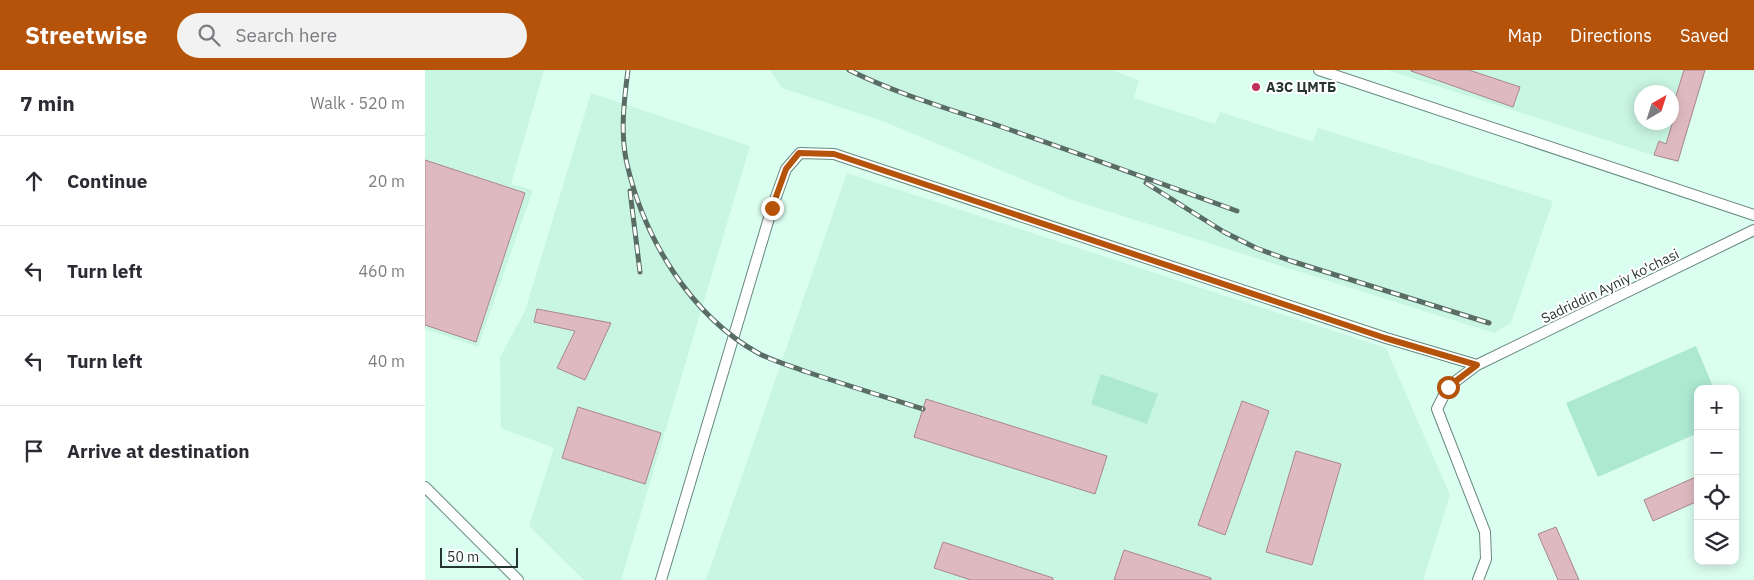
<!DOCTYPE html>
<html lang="en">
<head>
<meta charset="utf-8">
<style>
  body { margin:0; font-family:"IBM Plex Sans",sans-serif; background:#f2f2f3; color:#2b2b33 }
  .controls { position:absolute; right:15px; bottom:15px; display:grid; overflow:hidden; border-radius:10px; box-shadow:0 2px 12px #0003 }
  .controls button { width:45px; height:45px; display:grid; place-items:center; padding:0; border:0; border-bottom:1px solid #e1e1e2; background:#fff; color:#2b2b33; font:25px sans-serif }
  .compass { position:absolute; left:1209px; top:15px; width:45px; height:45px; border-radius:50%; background:#fff; box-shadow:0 2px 12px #0003; rotate:39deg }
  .scale { position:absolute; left:15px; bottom:12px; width:78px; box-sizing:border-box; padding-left:5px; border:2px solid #273530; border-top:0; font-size:14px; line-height:18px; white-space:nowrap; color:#273530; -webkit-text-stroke:4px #fff; paint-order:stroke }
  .stop { position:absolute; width:15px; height:15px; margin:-11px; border:4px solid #b45309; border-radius:50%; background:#fff }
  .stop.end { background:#b45309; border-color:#fff; box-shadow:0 1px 5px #0008 }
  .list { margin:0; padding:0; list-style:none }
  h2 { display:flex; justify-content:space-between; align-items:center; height:65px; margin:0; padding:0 20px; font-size:21px }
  h2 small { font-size:16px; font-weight:400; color:#7c7c81 }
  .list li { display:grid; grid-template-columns:32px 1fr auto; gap:15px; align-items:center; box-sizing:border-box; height:90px; padding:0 20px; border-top:1px solid #e1e1e2 }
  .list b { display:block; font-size:19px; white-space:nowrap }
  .list em { font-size:16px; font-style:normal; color:#7c7c81 }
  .icon { flex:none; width:28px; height:28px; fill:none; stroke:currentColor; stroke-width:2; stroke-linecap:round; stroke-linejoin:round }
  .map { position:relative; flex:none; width:1329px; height:510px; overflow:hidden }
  header { display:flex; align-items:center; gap:30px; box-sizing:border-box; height:70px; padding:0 25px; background:#b45309; color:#fff }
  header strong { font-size:24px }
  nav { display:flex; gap:28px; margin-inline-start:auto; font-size:18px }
  .search { width:350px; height:45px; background:#f2f2f3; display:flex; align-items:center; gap:12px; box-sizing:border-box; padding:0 18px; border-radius:28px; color:#7c7c81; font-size:19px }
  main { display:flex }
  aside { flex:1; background:#fff }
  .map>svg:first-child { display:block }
</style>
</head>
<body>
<header>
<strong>Streetwise</strong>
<div class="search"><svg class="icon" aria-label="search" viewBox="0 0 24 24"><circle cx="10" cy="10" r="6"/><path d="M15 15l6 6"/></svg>Search here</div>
<nav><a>Map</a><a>Directions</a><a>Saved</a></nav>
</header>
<main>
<aside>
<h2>7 min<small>Walk · 520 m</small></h2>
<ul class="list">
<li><svg class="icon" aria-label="ahead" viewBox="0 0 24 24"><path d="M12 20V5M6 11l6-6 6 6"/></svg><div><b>Continue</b></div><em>20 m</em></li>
<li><svg class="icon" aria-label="left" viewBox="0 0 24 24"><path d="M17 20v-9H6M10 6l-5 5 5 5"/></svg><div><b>Turn left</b></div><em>460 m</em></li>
<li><svg class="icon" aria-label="left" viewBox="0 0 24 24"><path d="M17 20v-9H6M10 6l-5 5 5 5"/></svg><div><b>Turn left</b></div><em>40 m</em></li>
<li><svg class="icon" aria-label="arrive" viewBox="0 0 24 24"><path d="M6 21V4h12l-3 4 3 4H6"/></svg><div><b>Arrive at destination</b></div></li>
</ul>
</aside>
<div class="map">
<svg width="1329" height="510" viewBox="0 0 1329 510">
  <rect width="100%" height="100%" fill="#dafef0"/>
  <path fill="#c9f5e3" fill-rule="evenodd" d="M0,0H119L86,114L108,120L53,277L0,259Z
    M345,0H688L714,11L709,28L790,54L795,42L888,72L893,58L1128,131L1086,253L1069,263L647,130L460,52L357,18Z
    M962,0H1281L1253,93ZM1216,22H1246V52H1216Z
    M166,23L325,76L196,510H159L104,456L129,378L76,358L75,287L100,241Z
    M422,103L961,278L1025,425L998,510H281Z"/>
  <path fill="#ade9d2" d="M1271,276L1289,319H1273V363L1173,407L1141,333Z
    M676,304L733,324L722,354L666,334Z"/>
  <path fill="#debac0" stroke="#a8868c" d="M986,0H1044L1095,17L1088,37L986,1Z
    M1259,0H1280L1253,91L1229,85L1234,71L1241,74L1247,54L1246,42Z
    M0,90L100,123L51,272L0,255Z
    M112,239L186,253L160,310L132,298L150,261L109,252Z
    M501,329L682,386L670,424L489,367Z
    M817,331L844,341L800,465L773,455Z
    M153,337L236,363L220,414L137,388Z
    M871,381L916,394L887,495L841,482Z
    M1273,406V431L1228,451L1219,430Z
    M1131,457L1154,510H1133L1113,464Z
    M518,472L628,508V510H546L509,498Z
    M699,480L786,508V510H689Z"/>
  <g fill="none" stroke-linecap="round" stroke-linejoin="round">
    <g stroke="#68887c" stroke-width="12">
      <path id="street" d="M894,0L1329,145
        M0,417L93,510
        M236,510L347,138L361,99L375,83L409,84L961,268L1052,295
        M1053,510L1061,489L1060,462L1012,339L1023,317L1052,295L1329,160"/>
    </g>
    <use href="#street" stroke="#fff" stroke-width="10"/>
    <g stroke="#596d66" stroke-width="5">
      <path id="rail" d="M203,0C199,31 195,63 202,94C219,168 265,245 333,283C348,291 366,296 382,302C421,315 460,327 498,339
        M424,0C474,25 528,40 580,58C658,85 735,113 812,141
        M721,113L799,162L831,178L866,191L1064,253
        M205,121L215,202"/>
    </g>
    <use href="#rail" stroke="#fff" stroke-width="3" stroke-dasharray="9" stroke-linecap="butt"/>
  </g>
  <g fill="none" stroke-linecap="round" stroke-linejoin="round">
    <path stroke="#b45309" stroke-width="6" d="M347,138L361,99L374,83L409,84L960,268L1052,295L1023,317"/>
  </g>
  <circle fill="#be2f5c" stroke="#fff" stroke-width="2" cx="831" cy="17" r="5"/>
  <g text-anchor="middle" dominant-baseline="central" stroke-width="4" stroke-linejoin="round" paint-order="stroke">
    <g font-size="14" font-weight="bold" fill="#273530" stroke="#fff" text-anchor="start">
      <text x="841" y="17">АЗС ЦМТБ</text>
    </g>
    <g font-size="14" fill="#273530" stroke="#fff">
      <text transform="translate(1185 216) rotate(-26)">Sadriddin Ayniy ko'chasi</text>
    </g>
  </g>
</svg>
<div class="controls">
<button>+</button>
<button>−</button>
<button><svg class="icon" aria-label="locate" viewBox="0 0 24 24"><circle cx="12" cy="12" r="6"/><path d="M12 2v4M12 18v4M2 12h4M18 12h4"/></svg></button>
<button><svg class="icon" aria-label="layers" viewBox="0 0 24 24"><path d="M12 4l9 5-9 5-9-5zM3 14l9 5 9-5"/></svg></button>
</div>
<svg class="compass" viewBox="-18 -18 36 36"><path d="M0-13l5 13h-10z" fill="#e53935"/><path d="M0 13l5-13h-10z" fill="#7c7c81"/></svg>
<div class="scale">50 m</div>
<div class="stop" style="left:1023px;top:317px"></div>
<div class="stop end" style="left:347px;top:138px"></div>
</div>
</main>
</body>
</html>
